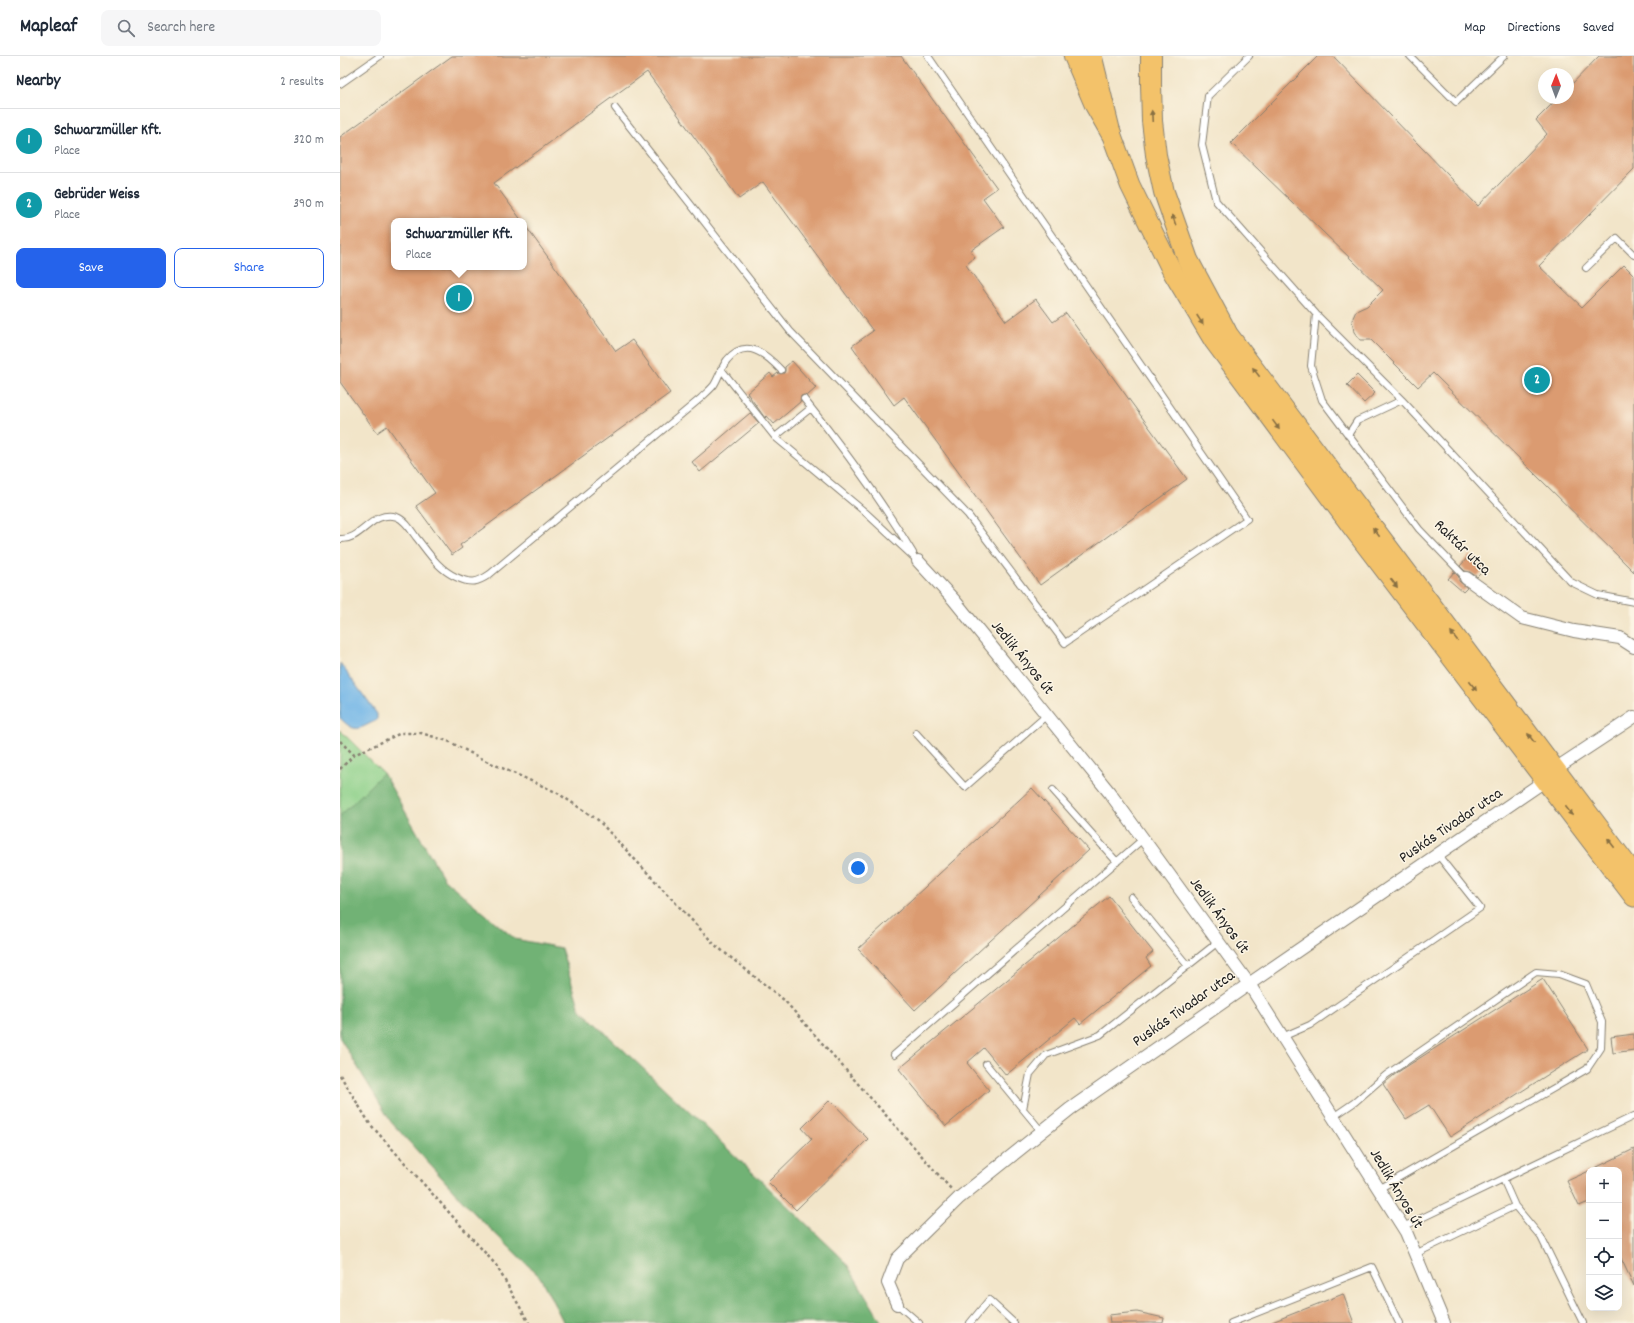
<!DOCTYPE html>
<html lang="en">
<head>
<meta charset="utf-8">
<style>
  body { margin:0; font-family:Dekko,sans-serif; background:#f6f6f7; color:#1f2937 }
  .controls { position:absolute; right:12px; bottom:12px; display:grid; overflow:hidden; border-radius:8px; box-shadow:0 4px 16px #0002 }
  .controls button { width:36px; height:36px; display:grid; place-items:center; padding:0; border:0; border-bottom:1px solid #e0e1e3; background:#fff; color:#1f2937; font:20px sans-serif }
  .compass { position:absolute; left:1198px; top:12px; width:36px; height:36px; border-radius:50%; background:#fff; box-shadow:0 4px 16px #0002; rotate:1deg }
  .you { position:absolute; left:518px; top:812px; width:14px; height:14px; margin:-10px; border:3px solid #fff; border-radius:50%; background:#1a73e8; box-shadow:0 0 0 6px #1a73e833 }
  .badge { display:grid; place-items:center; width:26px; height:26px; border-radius:50%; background:#2563eb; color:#fff; font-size:13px; font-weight:700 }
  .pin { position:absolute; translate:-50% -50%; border:2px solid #fff; box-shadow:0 1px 4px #0006 }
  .popup { position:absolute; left:51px; top:162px; width:136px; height:52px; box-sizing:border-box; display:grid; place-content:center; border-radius:8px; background:#fff; filter:drop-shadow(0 1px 3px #0005); font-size:13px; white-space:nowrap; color:#747a83 }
  .popup b { font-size:15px; color:#1f2937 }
  .popup::after { content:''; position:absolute; left:50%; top:100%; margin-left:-8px; border:8px solid transparent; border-top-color:#fff }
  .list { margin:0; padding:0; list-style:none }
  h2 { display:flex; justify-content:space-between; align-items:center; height:52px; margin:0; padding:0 16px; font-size:17px }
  h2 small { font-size:13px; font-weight:400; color:#747a83 }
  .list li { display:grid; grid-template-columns:26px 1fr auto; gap:12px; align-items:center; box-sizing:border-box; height:64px; padding:0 16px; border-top:1px solid #e0e1e3 }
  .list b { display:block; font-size:15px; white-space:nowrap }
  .list p { margin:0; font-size:13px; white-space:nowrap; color:#747a83 }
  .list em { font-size:13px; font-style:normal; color:#747a83 }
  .actions { display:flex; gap:8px; padding:12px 16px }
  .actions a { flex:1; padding:9px 0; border:1px solid #2563eb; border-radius:8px; text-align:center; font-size:14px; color:#2563eb }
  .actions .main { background:#2563eb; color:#fff }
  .icon { flex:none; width:22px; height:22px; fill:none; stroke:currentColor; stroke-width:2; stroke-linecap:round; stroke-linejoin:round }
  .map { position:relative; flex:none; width:1294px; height:1267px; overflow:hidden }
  header { display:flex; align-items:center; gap:24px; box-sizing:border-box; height:56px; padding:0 20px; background:#fff; border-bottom:1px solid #e0e1e3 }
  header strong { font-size:19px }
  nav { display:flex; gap:22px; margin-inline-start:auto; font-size:14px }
  .search { width:280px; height:36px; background:#f6f6f7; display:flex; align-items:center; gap:10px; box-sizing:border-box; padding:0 14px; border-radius:8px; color:#747a83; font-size:15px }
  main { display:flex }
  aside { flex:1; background:#fff }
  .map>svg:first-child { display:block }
</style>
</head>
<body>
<header>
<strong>Mapleaf</strong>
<div class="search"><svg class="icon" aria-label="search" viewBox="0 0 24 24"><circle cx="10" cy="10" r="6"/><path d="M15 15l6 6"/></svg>Search here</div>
<nav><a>Map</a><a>Directions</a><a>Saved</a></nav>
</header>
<main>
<aside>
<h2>Nearby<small>2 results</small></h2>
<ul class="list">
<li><span class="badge" style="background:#0f9aa8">1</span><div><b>Schwarzmüller Kft.</b><p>Place</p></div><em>320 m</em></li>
<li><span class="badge" style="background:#0f9aa8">2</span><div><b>Gebrüder Weiss</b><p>Place</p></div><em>390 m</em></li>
</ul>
<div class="actions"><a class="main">Save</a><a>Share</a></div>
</aside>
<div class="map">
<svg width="1294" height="1267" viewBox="0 0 1294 1267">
  <rect width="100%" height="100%" fill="#fcf5e5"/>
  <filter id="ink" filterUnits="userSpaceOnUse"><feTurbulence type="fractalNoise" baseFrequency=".025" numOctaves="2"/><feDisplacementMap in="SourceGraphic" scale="8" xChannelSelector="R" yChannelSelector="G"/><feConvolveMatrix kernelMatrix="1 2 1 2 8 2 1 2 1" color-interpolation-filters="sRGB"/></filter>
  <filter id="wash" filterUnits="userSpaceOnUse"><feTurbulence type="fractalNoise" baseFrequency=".012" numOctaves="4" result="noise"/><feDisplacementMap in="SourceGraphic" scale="16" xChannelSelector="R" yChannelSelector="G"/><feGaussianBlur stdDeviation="0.9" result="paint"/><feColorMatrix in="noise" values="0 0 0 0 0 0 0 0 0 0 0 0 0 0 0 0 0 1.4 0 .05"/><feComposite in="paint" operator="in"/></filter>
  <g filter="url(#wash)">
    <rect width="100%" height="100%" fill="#f2e5c9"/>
    <path fill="#8cd089" stroke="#547652" d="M0,674L43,717L0,760Z"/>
    <path fill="#71b275" stroke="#466748" d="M43,717L104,823L175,883L221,892L240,953L345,1052L505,1205L542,1267H224L200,1221L134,1157L51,1066L0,982V760Z"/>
    <path fill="#71b5e7" stroke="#466882" d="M0,607L37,658V664C18,673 16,678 0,662Z"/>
    <g id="blocks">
      <path fill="#db9b71" d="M112,0H561L657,132L643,142L664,171L630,195L635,201L626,209L666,265L696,243L713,266L726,257L847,423L700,529L564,341L554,349L512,290L533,275L423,126L399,143L307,16L154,127L182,165H54V211H184V168L276,295L292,284L330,337L120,489L122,492L112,499L76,450L95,437L47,370L37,377L0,326V81Z
        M978,0H993L1138,150L1207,78L1196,64L1218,42H1228V32L1259,0H1294V113L1199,210L1242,251L1284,209L1294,219V516L1093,317L1078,331L1031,284H1020L1014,276L1012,264L1016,255L1027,250L1043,234L891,87Z
        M452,305L476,332L467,340L464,339L461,340L460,346L434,368L427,360L425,362L407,337L430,317L433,321L438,317H444L445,315V311Z
        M1017,319L1035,337L1024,347L1007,329Z
        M410,357L419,367L360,416L352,406Z
        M1130,499L1145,513L1137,521L1130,516L1125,515L1120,510Z
        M1114,516L1119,521V525L1127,532L1123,536L1108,523Z
        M692,732L749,794L575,954L518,893Z
        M769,840L813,896L806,902L811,910L740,968L735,962L666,1019L644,992L627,1007L649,1034L606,1070L559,1013Z
        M1203,923L1248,993L1110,1081L1089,1049L1066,1063L1043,1028L1058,1016Z
        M1294,978V994L1273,997L1271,981Z
        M490,1044L528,1083L456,1154L428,1126L472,1083L462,1072Z
        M1294,1093V1230L1279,1198V1114H1251Z
        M1249,1115V1146L1239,1150L1227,1125Z
        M1003,1238L1014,1267H932V1266Z
        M797,1256L824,1262L823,1267H770L769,1259Z"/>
    </g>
  </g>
  <g filter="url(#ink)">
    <use href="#blocks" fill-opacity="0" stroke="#878072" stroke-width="1"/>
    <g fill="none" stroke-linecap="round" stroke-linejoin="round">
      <g stroke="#878072" stroke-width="8">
        <path id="service" d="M909,0L868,40L862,89L876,145L976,258L971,310L982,344L1079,473L1126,522
          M1070,0L1116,46L1164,0
          M0,28L40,0
          M275,52L450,275L628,459L725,587L907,463L588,0
          M1246,212L1277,182L1294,199
          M976,258L1062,344
          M381,313L435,381L525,456L578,505
          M464,343C504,393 540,442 573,497
          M1008,379L1017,365L1062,344L1231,526L1258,539L1294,546
          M435,381L471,352
          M0,483C22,485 32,453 57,461C65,464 71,474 76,481C88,496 98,513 116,521C131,528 137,527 150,518L361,342C365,338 370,334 374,329C379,321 381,312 387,304C406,281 426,298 441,314
          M576,677L625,731L707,659
          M713,734L777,806
          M791,841L848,910
          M942,981L970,969L1140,852L1098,799
          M554,999L803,783
          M646,1008L683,1053
          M993,1061L1015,1046L1046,1019L1196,916L1219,918L1246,928L1262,966L1261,992L1247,1013L1039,1133
          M702,1076L683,1053L690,1018L706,999L760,979L878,886
          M1163,1123L1175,1150L1201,1181L1243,1267
          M1063,1171L1294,1060
          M1075,1198L1175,1150
          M557,1248L579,1267
          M630,1267L649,1244L674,1267
          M891,1267L1032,1211L1059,1267"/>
      </g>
      <g stroke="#878072" stroke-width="14">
        <path id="minor" d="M578,505L614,544L769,736L909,928L1066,1176L1104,1267
          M1126,522L1182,562L1234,575L1280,582L1294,591
          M1215,713L1294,661
          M557,1248L548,1227L557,1203L619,1142L730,1053L909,928L1206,724"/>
      </g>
      <g stroke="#878072" stroke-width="21">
        <path id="primary" d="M752,0L771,77L790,129L832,215L874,285L1015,475L1294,841
          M876,262L1294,818"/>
      </g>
      <g stroke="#878072" stroke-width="22">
        <path id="trunk" d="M734,0L755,49L771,77
          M811,0V28L812,65L816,99L824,136L848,204L886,275"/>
      </g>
      <path stroke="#878072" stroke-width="2.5" stroke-dasharray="3 3" stroke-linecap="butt" d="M0,685L14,699
        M0,713L14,699L61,677H81L108,685L144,704L216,736L258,764L375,889L444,944L611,1133
        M0,1019L30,1068L156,1209L189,1267"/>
      <use href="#service" stroke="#fff" stroke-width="6"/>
      <use href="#minor" stroke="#fff" stroke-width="12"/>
      <use href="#primary" stroke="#f3c26a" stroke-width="19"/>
      <use href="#trunk" stroke="#f3c26a" stroke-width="20"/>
    </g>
    <defs><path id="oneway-solid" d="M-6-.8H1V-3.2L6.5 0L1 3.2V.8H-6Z"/></defs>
    <g fill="#886f43">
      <use href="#oneway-solid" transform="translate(812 60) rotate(-93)"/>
      <use href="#oneway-solid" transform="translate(834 164) rotate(-109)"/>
      <use href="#oneway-solid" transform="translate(860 264) rotate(57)"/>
      <use href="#oneway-solid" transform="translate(916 316) rotate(-127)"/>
      <use href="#oneway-solid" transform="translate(936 369) rotate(54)"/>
      <use href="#oneway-solid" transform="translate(1036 476) rotate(-127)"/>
      <use href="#oneway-solid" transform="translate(1054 527) rotate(53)"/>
      <use href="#oneway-solid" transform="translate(1114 580) rotate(-127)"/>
      <use href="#oneway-solid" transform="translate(1133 630) rotate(53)"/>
      <use href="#oneway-solid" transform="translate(1191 682) rotate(-127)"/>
      <use href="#oneway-solid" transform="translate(1229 755) rotate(53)"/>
      <use href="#oneway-solid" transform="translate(1271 787) rotate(-127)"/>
    </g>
  </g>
  <g text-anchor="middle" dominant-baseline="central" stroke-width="3" stroke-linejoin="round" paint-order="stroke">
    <g font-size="16" fill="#1c1c1c" stroke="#fcf5e5">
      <text transform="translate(1122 492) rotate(44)">Raktár utca</text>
      <text transform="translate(682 602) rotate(51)">Jedlik Ányos út</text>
      <text transform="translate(1111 770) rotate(-34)">Puskás Tivadar utca</text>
      <text transform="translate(879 860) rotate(54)">Jedlik Ányos út</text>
      <text transform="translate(844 953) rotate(-35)">Puskás Tivadar utca</text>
      <text transform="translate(1056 1133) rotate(59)">Jedlik Ányos út</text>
    </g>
  </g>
</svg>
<div class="controls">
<button>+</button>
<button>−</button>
<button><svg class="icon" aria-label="locate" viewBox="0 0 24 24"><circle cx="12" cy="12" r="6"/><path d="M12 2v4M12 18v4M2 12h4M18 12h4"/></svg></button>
<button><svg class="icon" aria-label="layers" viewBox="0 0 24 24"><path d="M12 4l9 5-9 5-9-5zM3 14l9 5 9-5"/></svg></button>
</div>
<svg class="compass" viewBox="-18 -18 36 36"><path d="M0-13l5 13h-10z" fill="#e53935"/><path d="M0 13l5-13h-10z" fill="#747a83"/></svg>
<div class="you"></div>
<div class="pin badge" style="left:119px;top:242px;background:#0f9aa8">1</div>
<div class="popup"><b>Schwarzmüller Kft.</b>Place</div>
<div class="pin badge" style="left:1197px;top:324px;background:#0f9aa8">2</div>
</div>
</main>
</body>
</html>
